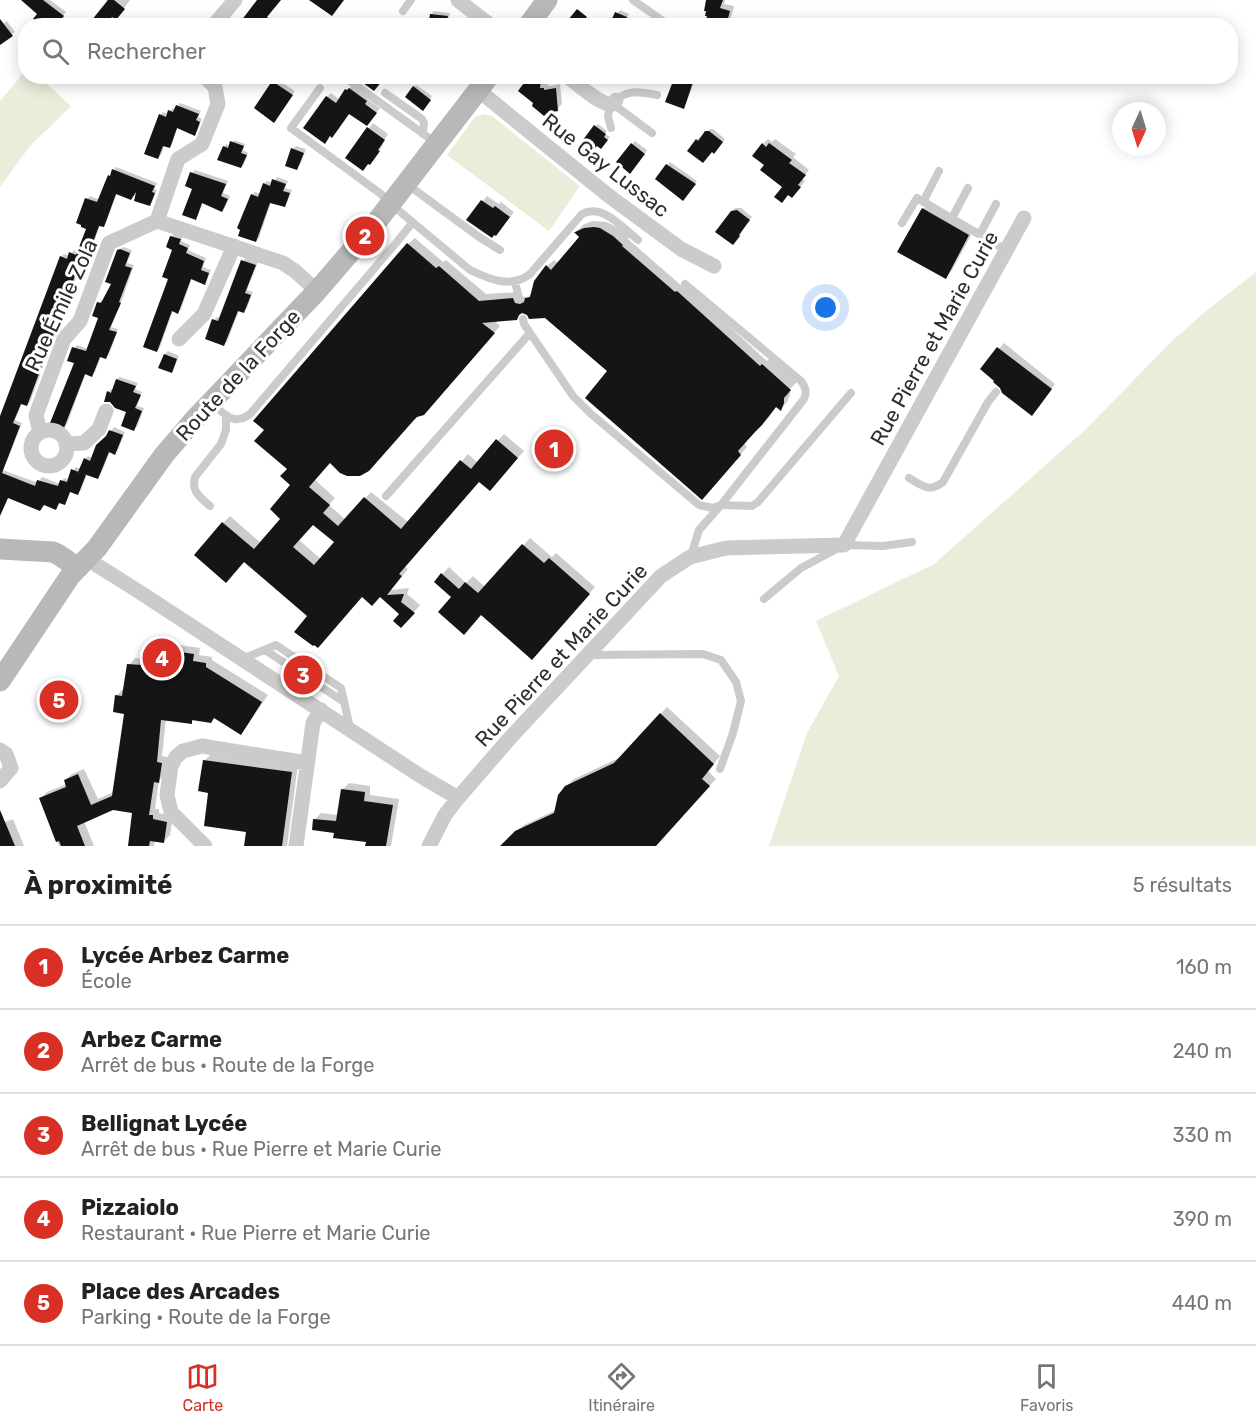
<!DOCTYPE html>
<html lang="fr">
<head>
<meta charset="utf-8">
<style>
  body { margin:0; font-family:Rubik,sans-serif; background:#f2f2f2; color:#222 }
  .compass { position:absolute; left:1112px; top:102px; width:54px; height:54px; border-radius:50%; background:#fff; box-shadow:0 3px 15px #0003; rotate:184deg }
  .you { position:absolute; left:826px; top:308px; width:21px; height:21px; margin:-15px; border:4px solid #fff; border-radius:50%; background:#1a73e8; box-shadow:0 0 0 9px #1a73e833 }
  .badge { display:grid; place-items:center; width:39px; height:39px; border-radius:50%; background:#d93025; color:#fff; font-size:20px; font-weight:700 }
  .pin { position:absolute; translate:-50% -50%; border:3px solid #fff; box-shadow:0 2px 6px #0006 }
  .list { margin:0; padding:0; list-style:none }
  h2 { display:flex; justify-content:space-between; align-items:center; height:78px; margin:0; padding:0 24px; font-size:26px }
  h2 small { font-size:20px; font-weight:400; color:#767676 }
  .list li { display:grid; grid-template-columns:39px 1fr auto; gap:18px; align-items:center; box-sizing:border-box; height:84px; padding:0 24px; border-top:2px solid #e0e0e0 }
  .list b { display:block; font-size:22px; white-space:nowrap }
  .list p { margin:0; font-size:20px; white-space:nowrap; color:#767676 }
  .list em { font-size:20px; font-style:normal; color:#767676 }
  .icon { flex:none; width:33px; height:33px; fill:none; stroke:currentColor; stroke-width:2; stroke-linecap:round; stroke-linejoin:round }
  .map { position:relative; flex:none; width:1256px; height:846px; overflow:hidden }
  .search { position:absolute; background:#fff; box-shadow:0 3px 15px #0003; left:18px; right:18px; top:18px; height:66px; display:flex; align-items:center; gap:15px; box-sizing:border-box; padding:0 21px; border-radius:24px; color:#767676; font-size:22px }
  .sheet { height:498px; background:#fff }
  nav { display:flex; justify-content:space-around; align-items:center; box-sizing:border-box; height:84px; border-top:2px solid #e0e0e0; background:#fff; font-size:16px; color:#767676 }
  nav a { display:grid; justify-items:center; gap:3px }
  nav .on { color:#d93025 }
  .map>svg:first-child { display:block }
</style>
</head>
<body>
<div class="map">
<svg width="1256" height="846" viewBox="0 0 1256 846">
  <rect width="100%" height="100%" fill="#fff"/>
  <path fill="#e9edda" d="M25,71L26,76L39,77L71,106L30,146L0,187V101Z
    M484,114L492,116L580,186L549,231L447,155L475,117Z
    M1256,272V846H769L807,733L839,676L816,621L934,564L1086,429L1172,341L1206,311Z"/>
  <path fill="#0003" fill-rule="evenodd" d="M39,0H50L66,12L55,26Z
    M106,0H130L119,15H113L104,26H83L88,20L91,23L108,2Z
    M708,0H725L724,4L734,6L729,26H706L709,14Z
    M620,10L629,14L624,26H609Z
    M434,11L450,13L447,26H429L431,14Z
    M7,21L15,32L0,44V26Z
    M531,76H545L544,84H548L549,86L560,84L562,104L557,109Z
    M676,76H688L695,79L686,104L683,107Z
    M277,79L295,91L277,118L256,108Z
    M354,85L370,96L367,99L380,108L370,121L350,113L336,132L327,97L331,93L340,100L347,90Z
    M416,85L432,96L425,106L414,87Z
    M180,103L201,111L198,117L202,119L197,131L194,134L178,126L172,144L169,147L165,145L161,155L158,158L160,115L163,112L168,114L173,108L176,109Z
    M373,123L388,134L382,144L383,145L374,158H347Z
    M598,124L607,131L605,134L610,137L601,147L596,126Z
    M710,129H713L725,139L717,149L689,150L697,140L700,137L702,138Z
    M768,139L772,142L775,139L796,154L793,157L809,170L802,179L805,181L797,191L784,187L766,165L763,144Z
    M234,140L245,144L243,150L248,153L244,164L241,167L224,147L226,144L230,146Z
    M635,141L647,150L633,169L632,144Z
    M296,146L306,149L300,165L296,169L286,165L293,149Z
    M670,162L697,181L686,196L657,178Z
    M116,167L157,183L154,189L157,190L152,202L149,205L139,188L117,193L106,223L103,226L100,225L94,242L98,244L89,257L84,256L30,402L27,405L22,403L15,420L22,423L7,461L4,464L0,463V420L61,257L64,254L70,256L74,250L79,252L87,228V199L90,196L100,200L110,176Z
    M195,170L228,181L223,193L230,196L225,208L222,211L203,202L198,215L195,218L194,188L192,173Z
    M277,177L288,181L285,188L292,190L287,202L284,205L271,202L259,238L256,241L252,195L255,192L260,194L264,184L267,181L273,183Z
    M487,196L499,204L501,202L514,212L496,235L468,220Z
    M930,202L975,228L952,270L946,277L923,209Z
    M735,208H741L752,217L740,231L742,232L736,241L732,212Z
    M592,221L607,222L620,229L629,237L628,239L683,287L685,285L767,361L770,358L797,382L790,389V395L787,402L781,409L777,406L769,417L744,443L747,447L709,491L609,371L545,316L523,312L516,318L494,320L500,326L431,406L330,461L314,479L335,498L329,505L346,520L371,492L408,522L468,454L478,463L504,434L524,451L497,482L480,480L405,567L408,569L391,590L409,588L407,594L420,605L408,619L380,596H362L310,616L223,523L230,516L261,543L282,519L292,485L289,469L408,244L415,238L443,262L446,260L486,294L520,292L522,296L527,298L533,292L547,266L554,260L558,263L581,236L576,232L583,225ZM313,523L336,542L321,559L299,540Z
    M175,233L183,236L181,241L190,245L188,250L206,258L203,267L211,270L207,280L204,283L192,278L181,309L178,312L173,310L160,347L157,350L174,249L171,236Z
    M123,247L132,250L127,263L134,265L122,300L111,327L118,329L109,355L106,357L101,356L95,372L92,375L86,373L67,424L64,427L76,362L74,348L77,345L88,349L100,317L99,303L102,300L104,301L113,283L118,251Z
    M246,258L258,262L247,290L253,292L247,308L244,311L239,310L227,342L224,344L214,320L217,317L221,318L243,261Z
    M1004,343L1055,384L1037,409L1001,387L982,369Z
    M168,351L179,356L174,368L171,371L160,367L165,354Z
    M120,377L138,383L135,389L142,392L137,406L144,408L137,427L134,429L128,411L108,392L111,389L113,390L117,379Z
    M114,427L125,432L118,450L115,453L110,451L101,474L98,477L87,473L81,490L78,493L71,490L67,500L64,503L60,502L56,508L44,504L40,510L0,487V469L38,483L42,477L60,484L64,478L69,479L73,470L76,467L81,469L85,459L88,456L93,458Z
    M530,538L552,557L556,553L595,587L539,651L454,597L436,581L449,567L466,583L473,576L485,587Z
    M167,643L200,648L199,655L212,657V660L268,695L247,726L241,733L215,717L195,719L191,723L166,719L162,756L168,757L165,775L159,780L155,809H159V813L173,816L170,835L164,841L155,840L154,846H129L134,811L113,808L84,821L94,846H59L40,799L47,792L67,784L65,780L72,774L84,769L98,799L114,792L125,713L117,695L123,689L129,665L135,658L159,660L161,650Z
    M667,707L720,756L708,771L716,779L655,846H504L513,834L524,825L556,810L566,787L574,779L621,757Z
    M211,754L298,765L287,846H246L248,831L210,792L204,761Z
    M349,783L370,786V795L399,799L391,846H366L367,841L336,832L315,819L321,813L338,815L342,790Z
    M13,819L24,846H0V824Z"/>
  <path fill="#151515" fill-rule="evenodd" d="M21,0H43L64,16L56,26H41L33,19L37,14Z
    M108,0H114L125,9L116,20L112,17L106,26H87Z
    M257,0H281L267,17L268,18L262,26H247L241,21Z
    M309,0H344L332,16Z
    M706,0H723L720,8L730,11L726,26H704L707,16H705L706,11H704Z
    M577,9L587,17L580,26H575L568,20Z
    M615,12L627,17L623,26H609Z
    M430,14L448,16L446,26H428Z
    M0,19L13,36L0,45Z
    M357,76H386L374,91L356,78Z
    M529,76H536L541,80L540,88H544V90L556,88L558,111L547,113L544,116L532,106L533,103L518,91Z
    M675,76H679L693,82L684,109L665,102Z
    M272,81L293,95L274,123L254,108Z
    M413,86L431,100L423,111L405,97Z
    M349,88L367,101L365,104L377,113L367,126L349,114L332,138L330,136L325,144L303,128L326,96L336,103L345,89L347,90Z
    M176,105L199,114L196,120L200,122L195,136L177,128L170,148L163,146L158,159L144,154L159,114L166,117L168,110L173,112Z
    M594,125L606,134L604,137L608,140L601,149L597,146L591,153L580,144Z
    M367,127L385,140L378,150L380,151L370,165L368,164L363,171L345,158Z
    M705,131H709L723,142L714,154L712,152L703,163L687,151L696,139L698,141Z
    M230,141L244,146L241,153L247,155L241,168L217,160L223,146L228,148Z
    M631,143L645,154L630,174L616,162Z
    M762,143L766,147L769,143L792,160L789,163L806,175L798,185L801,187L792,198L788,195L782,203L774,197L782,187L760,170L764,165L752,156Z
    M291,148L304,153L297,170L285,166Z
    M666,164L696,184L683,201L655,179Z
    M112,169L155,186L152,192L155,193L150,206L134,201L136,192L131,200L116,194L104,227L99,226L92,245L96,247L89,259L82,257L27,406L21,404L13,423L20,426L2,473L35,486L37,480L58,486L60,480L67,482L71,469L86,475L78,495L70,492L65,505L59,503L56,510L44,505L40,511L8,498L0,516V416L60,256L67,259L69,252L76,255L86,229L81,227V225L76,223L85,198L97,202L108,175L110,176Z
    M190,172L226,184L221,196L228,199L222,212L202,203L196,220L182,215L192,189L185,186Z
    M272,179L286,184L283,191L290,193L285,207L270,203L256,242L238,236L240,230L237,228L251,194L258,197L263,183L270,186Z
    M481,200L493,208L495,206L510,217L496,236L494,235L492,238L466,220Z
    M922,208L969,235L946,279L897,252Z
    M737,210L750,220L739,235L740,236L733,245L715,232L731,211Z
    M594,227L600,228L613,236L623,245L622,246L675,292L677,291L760,366L762,364L791,390L784,398V403L781,411L776,407L762,425L755,432L738,451L741,455L702,500L585,398L607,371L545,318L529,319L527,315L522,313L519,315L517,320L482,323L495,333L424,415L417,417L414,420L369,471L360,476H347L340,473L330,463L309,487L330,505L323,513L338,526L364,497L401,529L460,460L471,469L496,439L518,458L490,491L479,482L399,574L402,576L387,595L404,594L401,602L415,613L401,628L393,621L399,614L380,597L372,606L362,597L318,648L314,645L313,646L294,632L307,616L244,562L226,583L194,555L222,522L254,549L280,519L270,509L290,485L280,476L287,469L254,441L264,430L253,421L407,243L436,268L439,266L479,301L513,298L515,303L520,304L524,302L525,298L530,297L534,281L546,265L551,270L579,237L574,232H575L584,228ZM313,525L334,542L314,565L293,547Z
    M170,236L181,239L179,244L188,248L186,253L204,261L201,270L209,273L205,285L191,279L178,314L172,311L157,352L143,347L168,279L162,277L172,250L166,247Z
    M120,249L130,253L125,266L132,268L119,302L121,303L109,330L117,332L106,359L100,357L92,377L85,374L64,428L50,423L74,363L67,361L72,347L86,351L98,318L92,316L97,302L101,303L111,284L105,282L117,250Z
    M241,260L256,265L245,293L251,295L244,313L238,311L224,346L205,339L212,319L218,321Z
    M997,347L1052,389L1032,416L1002,393L1000,388L993,382L994,381L980,369Z
    M164,354L177,359L172,373L158,368Z
    M116,379L136,386L133,392L141,395L135,408L142,411L134,431L121,426L126,412L115,408L110,402H104L107,391L111,393Z
    M109,430L123,435L115,455L109,452L98,479L78,472L84,458L90,461L96,445L106,436Z
    M522,544L544,563L549,558L590,594L532,660L481,615L464,635L438,612L451,597L434,582L441,573L459,589L465,582L478,593Z
    M159,649L194,654L193,661L206,663V667L262,702L241,735L214,718L211,723L192,720V724L161,720L157,762L162,763L159,783L154,782L149,815H153V819L167,822L164,843L150,841L149,846H128L132,813L113,810L77,826L85,846H61L59,841L56,842L39,798L66,787L64,780L78,774L91,805L112,796L124,714L113,712L115,695L122,696L127,664L157,666Z
    M660,713L714,764L702,779L710,786L656,846H500L515,831L554,813L558,795L565,786L614,763Z
    M203,760L292,772L282,846H244L246,832L204,826L208,793L198,791Z
    M341,789L365,792L364,801L393,805L386,846H365L366,842L333,838L334,833L312,830L313,819L336,821Z
    M0,811V810L15,846H0Z"/>
  <g fill="none" stroke-linecap="round" stroke-linejoin="round">
    <path stroke="#cbcbcb" stroke-width="8" d="M633,0L670,26
      M403,11L411,0
      M343,76L436,143
      M320,88L291,128L381,194L398,210L470,270C489,279 511,289 530,274L582,214C602,203 623,228 638,240
      M385,93L422,119L424,123L423,134
      M616,100C628,89 642,92 657,95
      M610,104L608,117L611,128
      M613,104L652,133
      M408,185L479,237L500,250
      M923,202L939,171
      M952,218L968,188
      M902,223L917,198L1006,250
      M980,234L996,204
      M515,282L519,298
      M523,319L524,324L573,396L590,413L699,505L713,508L721,505L804,399C807,392 806,388 801,381L685,284
      M213,404C225,415 234,426 250,414L396,243L413,222
      M909,478C923,486 929,493 943,482L988,402L996,392
      M386,496L530,333
      M210,506C200,497 191,492 195,477L221,444L226,430V415
      M691,556L699,530L721,505L752,506L758,502L851,393
      M764,599L801,568L844,545L883,546L912,542
      M265,650L344,702
      M589,655L703,654L721,660L736,682L741,701L733,733L720,769
      M242,659L276,645L341,688L350,728"/>
    <path stroke="#cbcbcb" stroke-width="15" d="M458,0L491,26
      M213,26L235,0
      M204,76L215,87L218,104L202,144L178,159L157,221L283,263L295,271L317,291
      M567,76C575,82 604,108 613,104C615,103 615,101 616,100
      M478,90L609,196L681,249L714,266
      M179,339L204,314L234,246
      M31 448a18 18 0 1 1 36 0a18 18 0 1 1-36 0Z
      M40,433L36,415L64,339L80,321L109,243L157,221
      M66,444L84,443L99,429L106,411
      M87,559L138,591L419,775L458,798L510,738L661,576L690,557L726,548L844,545L1024,218
      M0,750L6,754L11,768L0,781
      M205,846L171,812L167,795L171,766L176,757L183,751L202,746L307,763
      M296,846L313,723L321,710
      M429,846L445,815L458,798"/>
    <path stroke="#b8b8b8" stroke-width="21" d="M528,26L547,0
      M0,549L53,552L59,555L78,568
      M0,681L70,576L97,548L164,455L194,420L317,291L378,220L489,76"/>
  </g>
  <g text-anchor="middle" dominant-baseline="central" stroke-width="6" stroke-linejoin="round" paint-order="stroke">
    <g font-size="21" fill="#2e2e2e" stroke="#fff">
      <text transform="translate(606 165) rotate(38)">Rue Gay Lussac</text>
      <text transform="translate(61 305) rotate(-65)">Rue Émile Zola</text>
      <text transform="translate(934 338) rotate(-61)">Rue Pierre et Marie Curie</text>
      <text transform="translate(238 375) rotate(-47)">Route de la Forge</text>
      <text transform="translate(561 655) rotate(-47)">Rue Pierre et Marie Curie</text>
    </g>
  </g>
</svg>
<svg class="compass" viewBox="-18 -18 36 36"><path d="M0-13l5 13h-10z" fill="#e53935"/><path d="M0 13l5-13h-10z" fill="#767676"/></svg>
<div class="you"></div>
<div class="pin badge" style="left:554px;top:449px">1</div>
<div class="pin badge" style="left:365px;top:236px">2</div>
<div class="pin badge" style="left:303px;top:675px">3</div>
<div class="pin badge" style="left:162px;top:658px">4</div>
<div class="pin badge" style="left:59px;top:700px">5</div>
<div class="search"><svg class="icon" aria-label="search" viewBox="0 0 24 24"><circle cx="10" cy="10" r="6"/><path d="M15 15l6 6"/></svg>Rechercher</div>
</div>
<section class="sheet">
<h2>À proximité<small>5 résultats</small></h2>
<ul class="list">
<li><span class="badge">1</span><div><b>Lycée Arbez Carme</b><p>École</p></div><em>160 m</em></li>
<li><span class="badge">2</span><div><b>Arbez Carme</b><p>Arrêt de bus · Route de la Forge</p></div><em>240 m</em></li>
<li><span class="badge">3</span><div><b>Bellignat Lycée</b><p>Arrêt de bus · Rue Pierre et Marie Curie</p></div><em>330 m</em></li>
<li><span class="badge">4</span><div><b>Pizzaiolo</b><p>Restaurant · Rue Pierre et Marie Curie</p></div><em>390 m</em></li>
<li><span class="badge">5</span><div><b>Place des Arcades</b><p>Parking · Route de la Forge</p></div><em>440 m</em></li>
</ul>
</section>
<nav>
<a class="on"><svg class="icon" aria-label="map" viewBox="0 0 24 24"><path d="M3 6l6-2 6 2 6-2v14l-6 2-6-2-6 2zM9 4v14M15 6v14"/></svg>Carte</a>
<a><svg class="icon" aria-label="directions" viewBox="0 0 24 24"><path d="M12 3l9 9-9 9-9-9zM9 14v-3h6M13 9l2 2-2 2"/></svg>Itinéraire</a>
<a><svg class="icon" aria-label="saved" viewBox="0 0 24 24"><path d="M7 4h10v16l-5-4-5 4z"/></svg>Favoris</a>
</nav>
</body>
</html>
